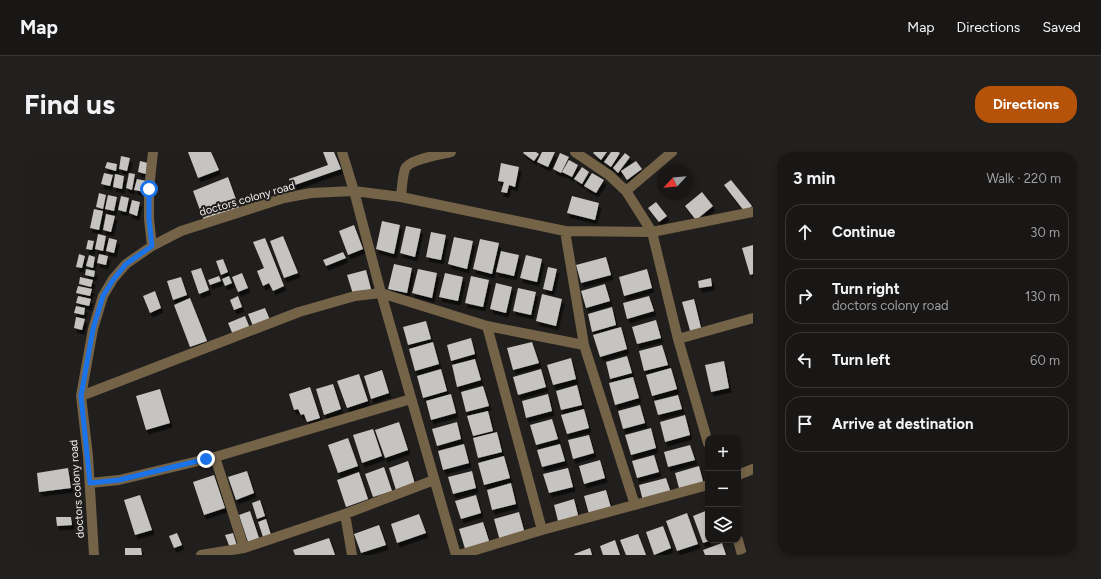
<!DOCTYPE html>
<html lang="en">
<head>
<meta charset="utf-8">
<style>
  body { margin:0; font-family:Figtree,sans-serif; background:#22201f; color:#f1f3f6 }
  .controls { position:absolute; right:12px; bottom:12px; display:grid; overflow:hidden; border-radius:8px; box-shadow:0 2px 6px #0003 }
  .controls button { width:36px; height:36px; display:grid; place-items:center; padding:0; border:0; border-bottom:1px solid #373635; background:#191716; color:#f1f3f6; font:20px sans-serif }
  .compass { position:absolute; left:633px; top:12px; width:36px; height:36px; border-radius:50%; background:#191716; box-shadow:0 2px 6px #0003; rotate:244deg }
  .stop { position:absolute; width:12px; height:12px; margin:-9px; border:3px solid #1a73e8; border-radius:50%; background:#fff }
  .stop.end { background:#1a73e8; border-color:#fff; box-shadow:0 1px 4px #0008 }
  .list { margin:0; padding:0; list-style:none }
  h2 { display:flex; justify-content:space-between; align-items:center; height:52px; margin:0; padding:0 16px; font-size:17px }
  h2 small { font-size:13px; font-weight:400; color:#9f9fa1 }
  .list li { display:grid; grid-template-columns:26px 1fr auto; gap:12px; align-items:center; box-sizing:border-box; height:56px; margin:0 8px 8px; padding:0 8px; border:1px solid #373635; border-radius:16px }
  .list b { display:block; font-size:15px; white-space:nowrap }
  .list p { margin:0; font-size:13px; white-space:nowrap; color:#9f9fa1 }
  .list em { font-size:13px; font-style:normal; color:#9f9fa1 }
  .icon { flex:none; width:22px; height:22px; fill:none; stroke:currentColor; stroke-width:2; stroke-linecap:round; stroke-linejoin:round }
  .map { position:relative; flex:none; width:729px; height:403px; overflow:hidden; border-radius:16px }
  header { display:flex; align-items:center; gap:24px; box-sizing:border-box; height:56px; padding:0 20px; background:#191716; border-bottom:1px solid #373635 }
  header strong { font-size:19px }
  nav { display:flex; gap:22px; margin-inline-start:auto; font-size:14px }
  .intro { display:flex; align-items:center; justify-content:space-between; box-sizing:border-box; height:96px; padding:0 24px }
  h1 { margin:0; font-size:28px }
  .button { padding:10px 18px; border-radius:16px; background:#b45309; color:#fff; font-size:14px; font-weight:700 }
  main { display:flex; gap:24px; padding:0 24px }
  aside { flex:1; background:#191716; border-radius:16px; box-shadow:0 2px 6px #0003 }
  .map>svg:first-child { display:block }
</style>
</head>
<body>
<header>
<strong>Map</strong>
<nav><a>Map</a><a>Directions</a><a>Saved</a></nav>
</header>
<div class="intro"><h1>Find us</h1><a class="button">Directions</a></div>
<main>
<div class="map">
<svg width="729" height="403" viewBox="0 0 729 403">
  <defs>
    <filter id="shadow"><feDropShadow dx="2.5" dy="4.5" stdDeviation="0" flood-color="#0009"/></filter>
  </defs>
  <rect width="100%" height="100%" fill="#211f1d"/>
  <path fill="#c6c4c1" filter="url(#shadow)" d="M164,0H187L195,18L174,26Z
    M299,0H310L317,17L268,34L265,27L304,13Z
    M500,0H512L515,2L510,9L499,1Z
    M518,0H531L524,15L513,10Z
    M570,0H583L577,8L569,1Z
    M587,0H594L596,1L587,15L580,10Z
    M536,1L545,5L537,21L529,17Z
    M601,1L606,5L594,21L589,16Z
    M97,4L106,6L103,19L95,17Z
    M545,8L554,13L548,25L538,20Z
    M116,9L124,11L122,22L114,20Z
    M612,9L618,17L603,28L597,19Z
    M83,10L93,12L92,19L81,16Z
    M477,11L495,15L491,35L485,33L483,41L477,40L480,30L474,29Z
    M558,15L565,20L558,32L550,27Z
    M80,21L89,23L86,34L77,32Z
    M105,21L111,22L108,38L102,36Z
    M568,21L580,28L572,41L560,34Z
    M91,22L100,24L98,37L89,35Z
    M204,25L215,56L180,69L169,39Z
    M113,27L123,29L121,40L110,38Z
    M707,28L728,54L721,60L700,33Z
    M678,40L689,54L672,68L661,54Z
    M75,41L82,43L79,57L72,55Z
    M84,43L93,45L90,59L81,57Z
    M97,44L105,46L102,60L94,58Z
    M548,44L575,51L571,68L543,61Z
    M108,48L116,50L113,64L105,61Z
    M632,50L643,64L635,70L624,56Z
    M70,57L79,59L75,78L66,76Z
    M82,62L91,64L87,80L79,78Z
    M358,69L376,73L370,102L352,97Z
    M330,73L339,97L324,103L315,79Z
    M382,74L397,77L391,105L376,101Z
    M407,80L422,83L417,108L402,105Z
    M74,82L82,84L79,99L71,97Z
    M259,84L274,121L260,126L246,89Z
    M430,85L449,89L443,117L424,112Z
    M85,86L93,88L90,101L82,99Z
    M241,86L260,134L249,139L245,131L239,134L233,119L240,116L229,90Z
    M456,87L475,91L468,122L449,117Z
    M64,88L70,89L68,98L62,97Z
    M729,93V122L726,123L718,96Z
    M477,99L495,103L490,124L472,120Z
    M319,100L322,106L302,114L299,108Z
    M55,102L61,104L58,116L52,115Z
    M75,102L84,104L82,113L73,111Z
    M65,103L71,105L69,116L62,114Z
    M502,103L518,107L513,130L496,126Z
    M582,105L587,123L557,131L552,113Z
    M199,107L204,120L197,123L192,109Z
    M370,112L388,116L383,141L364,137Z
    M524,115L533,117L528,139L519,137Z
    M177,116L185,138L175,142L167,119Z
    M62,117L71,119L70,125L61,123Z
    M394,117L413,121L408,146L388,141Z
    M623,117L628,136L600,144L595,125Z
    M342,118L347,137L329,142L323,123Z
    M218,121L224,136L214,140L208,125Z
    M421,121L439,125L434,149L415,145Z
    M195,124L197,129L186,133L184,128Z
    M205,124L208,131L201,134L198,127Z
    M447,124L465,128L459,155L441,151Z
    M56,125L69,128L67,135L55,132Z
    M157,125L163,143L149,148L143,129Z
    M687,126L688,134L675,136L674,129Z
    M472,131L488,135L482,161L466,157Z
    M581,132L586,149L562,156L557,139Z
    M54,134L68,137L66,144L52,141Z
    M494,136L512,140L507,163L489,159Z
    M131,139L137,156L126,161L119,144Z
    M518,142L538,147L532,174L512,169Z
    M54,144L67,147L65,154L52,151Z
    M214,144L218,155L210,158L206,148Z
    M625,144L630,159L603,167L599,151Z
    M166,146L183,189L166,195L150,153Z
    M670,147L678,180L667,182L658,150Z
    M52,154L61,156L60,163L50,161Z
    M588,155L592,173L568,180L564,162Z
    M241,156L246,168L229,174L224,162Z
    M221,164L227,179L210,185L204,171Z
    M52,165L61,167L58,178L50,176Z
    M632,168L637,186L613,192L608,175Z
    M402,169L407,187L384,193L379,175Z
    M597,175L603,197L576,205L569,183Z
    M447,186L451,202L427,209L423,193Z
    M409,190L415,212L391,219L385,197Z
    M508,190L515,211L489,218L483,196Z
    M638,193L644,213L620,219L615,199Z
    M603,204L608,221L586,227L582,210Z
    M547,206L552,227L529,233L523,213Z
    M451,207L457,228L433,235L428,213Z
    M700,209L705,236L687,240L681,213Z
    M647,216L653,237L628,244L622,223Z
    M417,217L423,239L399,246L393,224Z
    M517,217L522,235L494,243L489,225Z
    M358,218L365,241L347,247L340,224Z
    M335,222L344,249L323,256L313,229Z
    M609,225L615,246L591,253L585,231Z
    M309,232L317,257L300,263L292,237Z
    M553,233L558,253L537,258L532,239Z
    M459,234L465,254L442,260L437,240Z
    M286,235L296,266L283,270L280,262L277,263L274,257L270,258L265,242Z
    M136,237L146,271L122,278L112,244Z
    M427,242L432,261L407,268L402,249Z
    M524,242L528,259L502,266L498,249Z
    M654,243L658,257L634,263L630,249Z
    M616,253L621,271L599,277L594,259Z
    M560,257L565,276L543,282L537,263Z
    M464,259L469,279L449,284L443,264Z
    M661,263L666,283L641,290L636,270Z
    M528,267L534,287L512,293L506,273Z
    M375,270L384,298L361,306L351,278Z
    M433,270L437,287L413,294L408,277Z
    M627,276L632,296L607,303L601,283Z
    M349,277L358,304L338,311L329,283Z
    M473,280L478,300L454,306L449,286Z
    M565,283L570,301L549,307L544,288Z
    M324,286L334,314L314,321L304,293Z
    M440,292L445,311L419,318L414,299Z
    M536,292L541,309L518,315L513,298Z
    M666,293L671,308L644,315L640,300Z
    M630,303L635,320L613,326L608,309Z
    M480,304L486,326L460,333L454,311Z
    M576,308L581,326L560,332L555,314Z
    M384,309L391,332L372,338L365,316Z
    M675,314L680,333L656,340L651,321Z
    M360,315L368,339L349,345L341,322Z
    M44,316L47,336L15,340L13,321Z
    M544,316L549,335L525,341L519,322Z
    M223,319L230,341L212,348L204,325Z
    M448,319L452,336L429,342L424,325Z
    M335,320L344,347L322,355L313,328Z
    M190,323L201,356L180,363L169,330Z
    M642,326L647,341L619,349L615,333Z
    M487,331L492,352L468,358L463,338Z
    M582,338L587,356L565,362L560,344Z
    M116,343L128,378L111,383L100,348Z
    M452,343L457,361L437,367L431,349Z
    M550,347L555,367L535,373L530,353Z
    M236,348L241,364L233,367L228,351Z
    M684,358V388H688L679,391L669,364Z
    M226,359L235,386L224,390L215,363Z
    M495,360L501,382L476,389L470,367Z
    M663,361L674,392L653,399L642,369Z
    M395,362L402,381L373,391L367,372Z
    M32,365H47L48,373L33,374Z
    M242,367L247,383L239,385L234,370Z
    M459,370L466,392L442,400L435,377Z
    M355,373L362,393L337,401L330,382Z
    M639,374L647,396L630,403L622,380Z
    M153,381L158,393L150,396L145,384Z
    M209,381L213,394L206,396L201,383Z
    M614,382L622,403H602L596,388Z
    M305,386L311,403H271L269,398Z
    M591,388L596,403H579L576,394Z
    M698,391L702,403H681L679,398Z
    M101,396H117L118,403H101Z
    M566,396L568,403H551L550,402Z"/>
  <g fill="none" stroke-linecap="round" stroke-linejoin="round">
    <path stroke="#756348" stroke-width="10" d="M318,0L330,39L357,141L432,403
      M551,0L585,23L602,39L628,80L654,187L684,291
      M602,39L648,0
      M377,45C378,37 378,26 381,17C385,7 416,3 427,0
      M541,79L560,193L611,353
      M128,94L125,67V37L129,0
      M463,174L518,378
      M654,187L729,166
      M57,244L275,160L331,144L357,141L463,174L560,193
      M191,305L220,396
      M714,323L729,317
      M66,331L95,328L191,305L387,247
      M321,362L328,403
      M714,388L718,403
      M70,403L64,304L57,244L69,177L79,144L89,127L102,112L128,94L157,79L260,46L287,41L330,39L377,45L541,79L628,80L729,60
      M177,403L220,396L321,362L410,328
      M435,403L518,378L684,333"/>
  </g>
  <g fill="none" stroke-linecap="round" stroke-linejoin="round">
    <path stroke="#1a73e8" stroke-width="5" d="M125,37V67L128,94L102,112L89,128L79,144L69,177L57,244L66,331L95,328L182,307"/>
  </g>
  <g text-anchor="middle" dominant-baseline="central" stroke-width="4" stroke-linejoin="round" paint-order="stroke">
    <g font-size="11" fill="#f5f3f2" stroke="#211f1d">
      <text transform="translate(223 47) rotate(-16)">doctors colony road</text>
      <text transform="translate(53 337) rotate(-94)">doctors colony road</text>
    </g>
  </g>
</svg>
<div class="controls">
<button>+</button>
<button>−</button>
<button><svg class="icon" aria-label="layers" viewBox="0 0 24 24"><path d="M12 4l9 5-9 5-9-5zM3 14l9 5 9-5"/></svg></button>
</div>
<svg class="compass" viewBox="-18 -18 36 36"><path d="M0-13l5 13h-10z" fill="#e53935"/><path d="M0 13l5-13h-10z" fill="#9f9fa1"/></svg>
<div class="stop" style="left:125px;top:37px"></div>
<div class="stop end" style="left:182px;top:307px"></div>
</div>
<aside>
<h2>3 min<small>Walk · 220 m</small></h2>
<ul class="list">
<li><svg class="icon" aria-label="ahead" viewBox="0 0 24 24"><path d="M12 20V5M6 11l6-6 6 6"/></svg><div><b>Continue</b></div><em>30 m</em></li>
<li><svg class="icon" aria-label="right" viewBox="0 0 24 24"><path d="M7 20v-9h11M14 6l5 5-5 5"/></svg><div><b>Turn right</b><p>doctors colony road</p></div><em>130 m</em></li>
<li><svg class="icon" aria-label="left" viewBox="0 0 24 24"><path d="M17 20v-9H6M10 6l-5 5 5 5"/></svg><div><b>Turn left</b></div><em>60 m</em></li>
<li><svg class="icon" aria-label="arrive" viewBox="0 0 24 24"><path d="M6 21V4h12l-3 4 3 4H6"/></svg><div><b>Arrive at destination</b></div></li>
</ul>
</aside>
</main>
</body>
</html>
